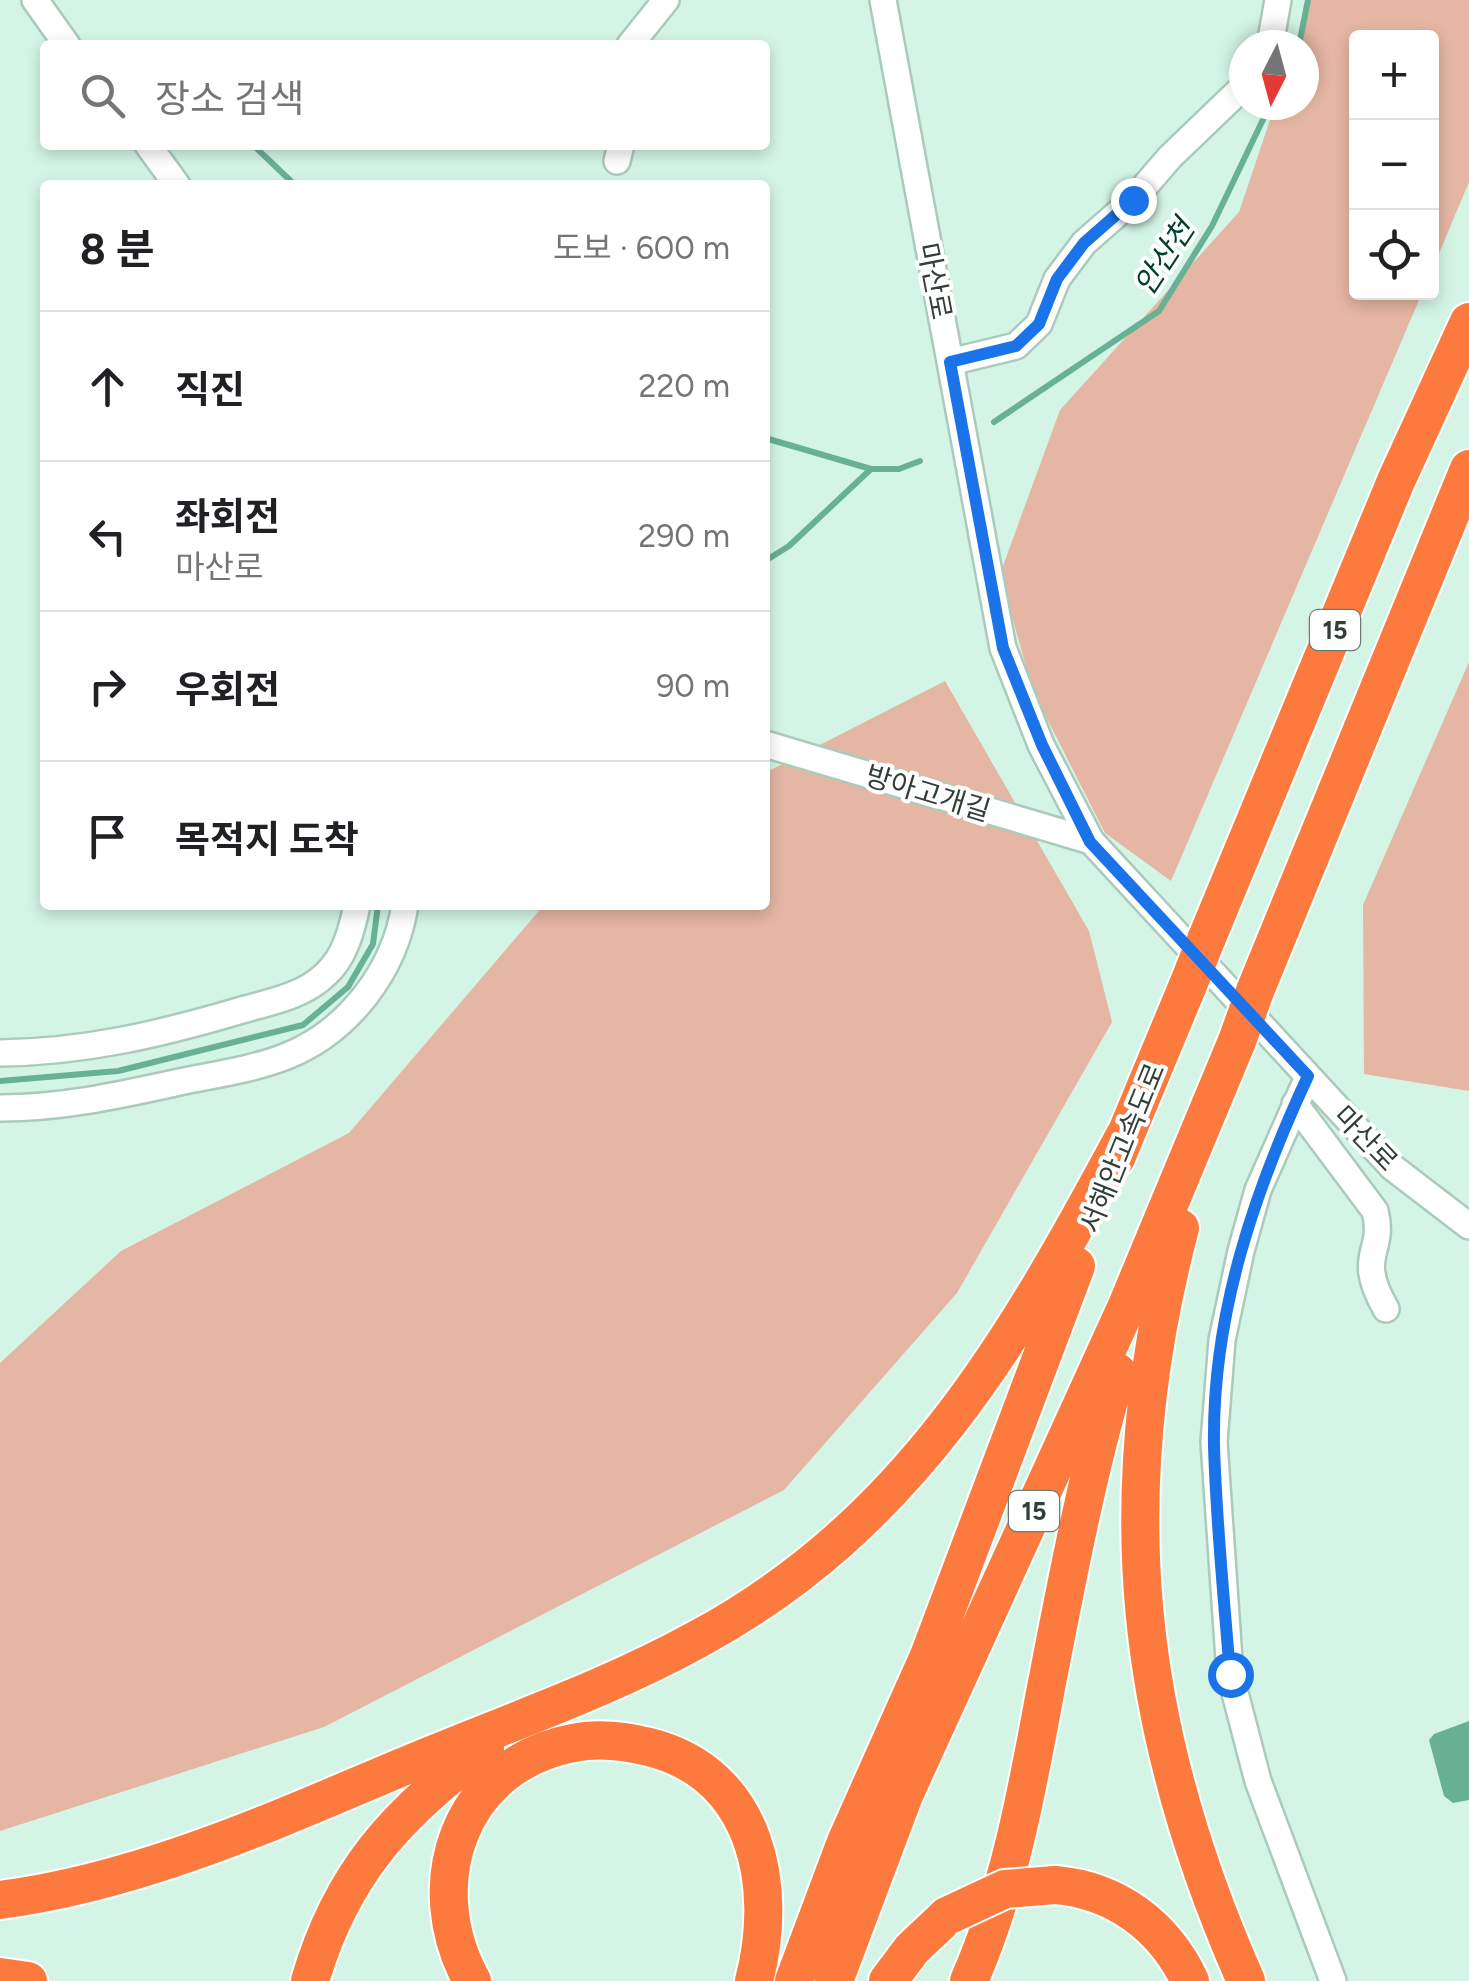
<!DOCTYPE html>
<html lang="ko">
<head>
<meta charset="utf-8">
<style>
  body { margin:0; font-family:Figtree,"Noto Sans KR",sans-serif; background:#f6f6f6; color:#202124 }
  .controls { position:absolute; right:30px; top:30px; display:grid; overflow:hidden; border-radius:10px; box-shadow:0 5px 15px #0003 }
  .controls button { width:90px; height:90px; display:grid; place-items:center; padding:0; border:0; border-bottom:2px solid #e0e0e0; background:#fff; color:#202124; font:50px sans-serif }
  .compass { position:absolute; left:1229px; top:30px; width:90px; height:90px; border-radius:50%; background:#fff; box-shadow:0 5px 15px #0003; rotate:186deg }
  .stop { position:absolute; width:30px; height:30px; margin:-22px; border:8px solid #1a73e8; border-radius:50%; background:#fff }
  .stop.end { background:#1a73e8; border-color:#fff; box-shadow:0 2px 10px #0008 }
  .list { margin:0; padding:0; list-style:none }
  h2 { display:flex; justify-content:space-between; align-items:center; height:130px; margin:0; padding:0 40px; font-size:42px }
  h2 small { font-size:32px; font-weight:400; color:#757577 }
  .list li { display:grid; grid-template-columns:65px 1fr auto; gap:30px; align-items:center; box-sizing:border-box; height:150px; padding:0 40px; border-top:2px solid #e0e0e0 }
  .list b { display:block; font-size:38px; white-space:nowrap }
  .list p { margin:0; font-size:32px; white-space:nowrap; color:#757577 }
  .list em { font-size:32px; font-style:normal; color:#757577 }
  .icon { flex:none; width:55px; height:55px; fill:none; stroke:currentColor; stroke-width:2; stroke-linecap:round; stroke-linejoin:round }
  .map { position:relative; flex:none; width:1469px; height:1981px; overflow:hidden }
  .search { position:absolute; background:#fff; box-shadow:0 5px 15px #0003; left:40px; top:40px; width:730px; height:110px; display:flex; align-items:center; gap:25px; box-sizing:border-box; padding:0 35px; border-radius:10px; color:#757577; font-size:38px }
  .panel { position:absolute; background:#fff; box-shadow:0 5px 15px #0003; left:40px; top:180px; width:730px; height:730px; border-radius:10px }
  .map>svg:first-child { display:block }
</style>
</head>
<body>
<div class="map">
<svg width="1469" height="1981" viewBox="0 0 1469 1981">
  <rect width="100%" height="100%" fill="#d4f5e6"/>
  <path fill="#e5b6a3" d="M1310,0H1469V182L1432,270V38H1356V292L1422,293L1171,881L1105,833L1033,691L1000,574L1060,410L1239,212L1275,105H1304V45H1295Z
    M1469,662V1091L1364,1074L1363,905Z
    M945,681L1089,931L1112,1022L957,1293L784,1490L324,1727L0,1831V1363L121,1251L349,1133L544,905H765V773Z"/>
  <path fill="#68b195" d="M1469,1721V1800L1453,1803L1444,1796L1429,1740L1434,1734Z"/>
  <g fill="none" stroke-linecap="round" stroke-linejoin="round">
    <path stroke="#68b195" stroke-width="6" d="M1299,45L1308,0
      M253,145L295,185
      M994,422L1159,311L1212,226L1270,105
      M765,438L871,469
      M765,561L789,546L871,469H899L920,461
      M0,1081L118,1071L303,1025L348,987L373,944L378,905"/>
    <g stroke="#aacabc" stroke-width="30">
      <path id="minor" d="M35,0L67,45
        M883,0L1003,648L1041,745L1091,841L1392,1167L1469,1226
        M630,45L666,0
        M1270,45L1278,0
        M148,145L177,185
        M617,161L621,145
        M950,362L1016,346L1039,324L1057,279L1084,243L1133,200L1170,157L1244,86
        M765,744L1091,841
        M0,1053C85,1052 161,1034 242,1010C270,1002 304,996 326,974C345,957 352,929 357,905
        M1308,1077L1258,1190L1241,1251L1222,1340L1214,1442L1230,1674L1258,1781L1333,1981
        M1295,1104L1375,1211C1386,1254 1354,1253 1386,1309
        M0,1108C60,1108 116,1096 175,1083C212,1075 252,1070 287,1056C349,1031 395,970 405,905"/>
    </g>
    <g stroke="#fff" stroke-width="42">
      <path id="highway" d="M1206,940L1396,481L1469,322
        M1255,991L1469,469
        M1116,1158L1188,985
        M1180,1228C1109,1497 1134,1728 1246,1981
        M1055,1885C1116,1890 1164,1926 1190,1981
        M0,1900C139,1882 272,1822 400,1768C499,1726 604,1691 698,1639C909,1525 1015,1340 1125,1135
        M0,1977L28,1981
        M310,1981C341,1874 397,1813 485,1748
        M472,1981C419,1885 458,1765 573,1743C597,1738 625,1741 649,1747C757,1774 779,1886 754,1981
        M794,1981L846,1842L929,1656L1076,1266
        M834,1981L904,1795L1126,1308L1237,1041
        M888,1981L912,1949L947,1916
        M969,1981C1009,1890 1027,1791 1045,1693C1066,1585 1086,1478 1117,1372"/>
    </g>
    <use href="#minor" stroke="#fff" stroke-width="25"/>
    <use href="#highway" stroke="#fd7a3f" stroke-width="38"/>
    <g stroke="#fff" stroke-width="42" stroke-linecap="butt">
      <path id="highway-bridge" d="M1188,985L1206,940
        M1237,1041L1255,991
        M947,1916L1005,1889L1055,1885"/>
    </g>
    <use href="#highway-bridge" stroke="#fd7a3f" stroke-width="38"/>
  </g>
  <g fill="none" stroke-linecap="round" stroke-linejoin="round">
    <path stroke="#1a73e8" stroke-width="12" d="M1133,200L1084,243L1057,279L1039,324L1016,346L950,362L1003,648L1042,745L1090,842L1308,1076C1254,1192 1212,1315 1214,1445C1216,1521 1224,1598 1230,1674"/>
  </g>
  <g text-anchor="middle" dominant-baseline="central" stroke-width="8" stroke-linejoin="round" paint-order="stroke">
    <g fill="#fff" stroke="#707974" stroke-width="2.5">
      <rect x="1310" y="610" width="50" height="40" rx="8"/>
      <rect x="1009" y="1491" width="50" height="40" rx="8"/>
    </g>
    <g font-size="25" font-weight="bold" fill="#323f39">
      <text x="1335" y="630">15</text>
      <text x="1034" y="1511">15</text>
    </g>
    <g font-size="28" fill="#323f39" stroke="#fff">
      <text transform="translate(935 281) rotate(79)">마산로</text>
      <text transform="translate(928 793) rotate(17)">방아고개길</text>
      <text transform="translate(1366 1138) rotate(46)">마산로</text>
      <text transform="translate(1122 1148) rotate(-68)">서해안고속도로</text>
    </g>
    <g font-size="30" font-style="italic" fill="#00412e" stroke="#fff">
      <text transform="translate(1164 257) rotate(-57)">안산천</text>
    </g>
  </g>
</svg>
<div class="controls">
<button>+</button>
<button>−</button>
<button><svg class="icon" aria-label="locate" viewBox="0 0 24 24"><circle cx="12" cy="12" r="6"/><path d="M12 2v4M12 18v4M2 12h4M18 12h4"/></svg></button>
</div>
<svg class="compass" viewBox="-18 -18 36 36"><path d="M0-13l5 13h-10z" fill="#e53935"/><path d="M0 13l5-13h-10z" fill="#757577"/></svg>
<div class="stop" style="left:1230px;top:1674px"></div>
<div class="stop end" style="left:1133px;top:200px"></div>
<div class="search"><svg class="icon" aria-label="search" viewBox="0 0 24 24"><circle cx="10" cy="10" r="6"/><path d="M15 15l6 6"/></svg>장소 검색</div>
<section class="panel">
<h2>8 분<small>도보 · 600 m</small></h2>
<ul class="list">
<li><svg class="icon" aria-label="ahead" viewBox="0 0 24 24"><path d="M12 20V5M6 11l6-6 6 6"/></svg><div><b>직진</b></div><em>220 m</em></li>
<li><svg class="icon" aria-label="left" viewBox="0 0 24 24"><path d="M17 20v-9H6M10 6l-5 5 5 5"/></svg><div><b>좌회전</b><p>마산로</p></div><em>290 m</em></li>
<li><svg class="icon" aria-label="right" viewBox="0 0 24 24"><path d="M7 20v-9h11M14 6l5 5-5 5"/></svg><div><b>우회전</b></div><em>90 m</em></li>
<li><svg class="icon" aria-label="arrive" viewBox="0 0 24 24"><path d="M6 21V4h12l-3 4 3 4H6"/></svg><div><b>목적지 도착</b></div></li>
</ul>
</section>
</div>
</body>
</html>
